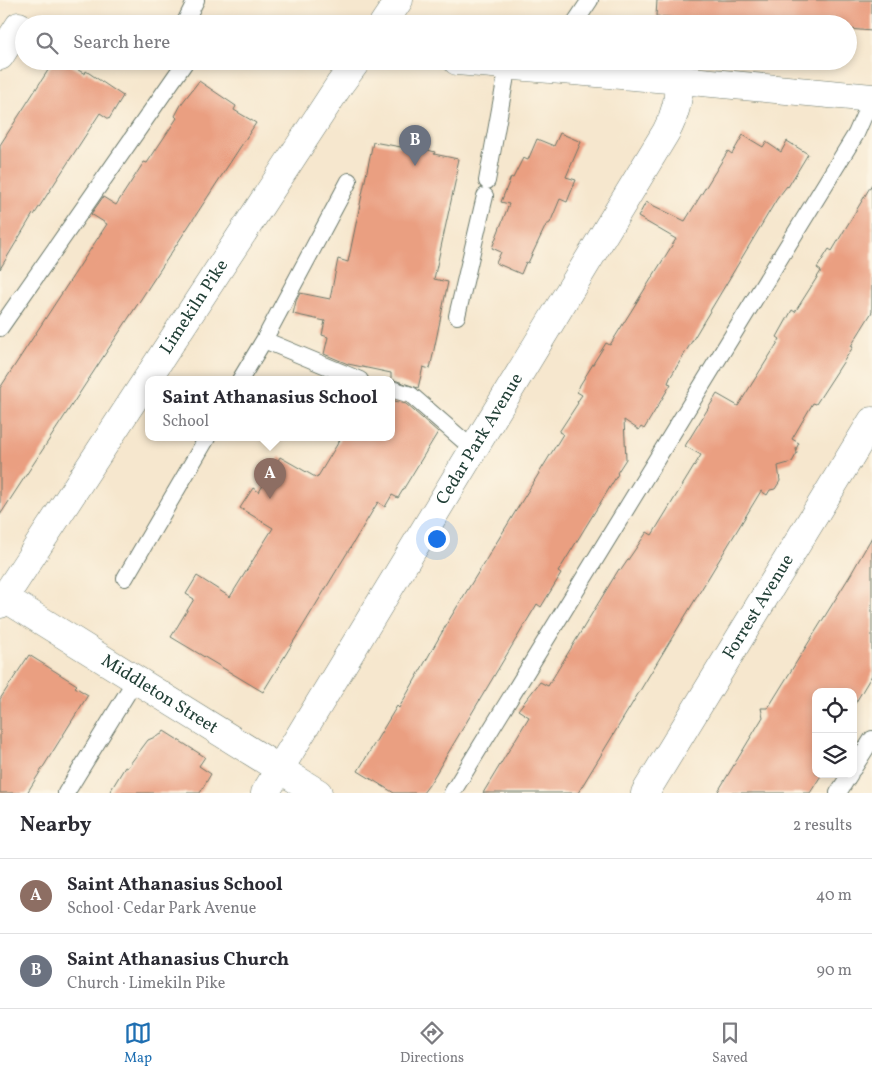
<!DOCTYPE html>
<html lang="en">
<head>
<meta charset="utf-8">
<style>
  body { margin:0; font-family:Vollkorn,serif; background:#f2f2f3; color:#2b2b33 }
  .controls { position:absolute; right:15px; bottom:15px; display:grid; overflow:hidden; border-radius:10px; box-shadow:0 2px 8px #0003 }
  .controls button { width:45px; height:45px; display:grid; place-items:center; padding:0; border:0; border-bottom:1px solid #e1e1e2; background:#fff; color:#2b2b33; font:25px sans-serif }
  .you { position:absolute; left:436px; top:538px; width:18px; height:18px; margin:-12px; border:4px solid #fff; border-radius:50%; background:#1a73e8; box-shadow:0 0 0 8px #1a73e833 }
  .badge { display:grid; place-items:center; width:32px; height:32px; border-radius:50%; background:#1f6fb2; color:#fff; font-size:16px; font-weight:700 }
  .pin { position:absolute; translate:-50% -41px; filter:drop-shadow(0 1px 2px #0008) }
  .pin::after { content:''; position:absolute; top:26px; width:18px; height:15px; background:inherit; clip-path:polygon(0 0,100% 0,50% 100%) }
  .popup { position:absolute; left:145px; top:376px; width:250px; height:65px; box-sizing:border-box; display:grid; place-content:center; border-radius:10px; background:#fff; filter:drop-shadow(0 1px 4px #0005); font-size:16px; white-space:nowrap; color:#7c7c81 }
  .popup b { font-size:19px; color:#2b2b33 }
  .popup::after { content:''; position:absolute; left:50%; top:100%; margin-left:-10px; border:10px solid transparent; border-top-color:#fff }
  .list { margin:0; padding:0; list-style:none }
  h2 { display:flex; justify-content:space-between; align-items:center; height:65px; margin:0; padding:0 20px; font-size:21px }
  h2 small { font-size:16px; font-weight:400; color:#7c7c81 }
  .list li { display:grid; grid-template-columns:32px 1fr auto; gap:15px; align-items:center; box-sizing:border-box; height:75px; padding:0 20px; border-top:1px solid #e1e1e2 }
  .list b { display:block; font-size:19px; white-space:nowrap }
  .list p { margin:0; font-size:16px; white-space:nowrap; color:#7c7c81 }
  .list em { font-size:16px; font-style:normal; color:#7c7c81 }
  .icon { flex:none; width:28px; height:28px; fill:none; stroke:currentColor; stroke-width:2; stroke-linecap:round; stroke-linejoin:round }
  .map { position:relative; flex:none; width:872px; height:793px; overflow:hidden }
  .search { position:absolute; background:#fff; box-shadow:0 2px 8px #0003; left:15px; right:15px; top:15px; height:55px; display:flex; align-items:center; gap:12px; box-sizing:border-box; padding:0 18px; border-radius:28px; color:#7c7c81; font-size:19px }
  .sheet { height:215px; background:#fff }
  nav { display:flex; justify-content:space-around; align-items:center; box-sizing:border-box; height:70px; border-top:1px solid #e1e1e2; background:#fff; font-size:14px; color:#7c7c81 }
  nav a { display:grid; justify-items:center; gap:2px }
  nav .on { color:#1f6fb2 }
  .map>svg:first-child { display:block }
</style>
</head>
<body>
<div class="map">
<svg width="872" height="793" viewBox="0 0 872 793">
  <rect width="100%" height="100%" fill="#fcf5e5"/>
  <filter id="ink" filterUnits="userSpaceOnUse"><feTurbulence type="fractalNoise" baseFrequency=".02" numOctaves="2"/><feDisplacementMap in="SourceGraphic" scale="10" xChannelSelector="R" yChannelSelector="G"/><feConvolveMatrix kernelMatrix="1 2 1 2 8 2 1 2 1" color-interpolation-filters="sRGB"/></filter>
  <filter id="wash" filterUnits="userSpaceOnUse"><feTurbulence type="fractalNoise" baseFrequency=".0096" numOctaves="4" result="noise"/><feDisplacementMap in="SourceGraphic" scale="20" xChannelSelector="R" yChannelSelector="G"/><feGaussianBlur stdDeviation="1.12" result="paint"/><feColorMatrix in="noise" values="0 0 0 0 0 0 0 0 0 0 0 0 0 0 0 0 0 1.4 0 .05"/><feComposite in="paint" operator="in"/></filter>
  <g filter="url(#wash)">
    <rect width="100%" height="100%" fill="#f6e7ce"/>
    <g id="blocks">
      <path fill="#ea9f81" d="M657,0H872V31L848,29V24H746L656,16Z
        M54,61H63L85,74L86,71L123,96L109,119L100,113L34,215L33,214L0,269V145Z
        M199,81L236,106L234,110L256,123L0,515V388L107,224L91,214L103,197L116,205L144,162L147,163L177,118L175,116L182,103Z
        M560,133L581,142L566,177L576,180L567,202L560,199L550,223L546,225L528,263L526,262L521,274L496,263L501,252L492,248L509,204L501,202L511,177L513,178L523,158L528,160L537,139L554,146Z
        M743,135L763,147L766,142L781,152L787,141L808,154L788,187L787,186L777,199L670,378L668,383L671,384L644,429L641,427L639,430L624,420L626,459L617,473L618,474L558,572L561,574L541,607L537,604L429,785L423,793H394L358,771L397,706L399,708L449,620L563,434L559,432L578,403L577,402L582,395L577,392L580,385L606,343L610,345L676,239L638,217L646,202L685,221L728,151L732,154Z
        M407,138L429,142L428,150L435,152L434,154L458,159L456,168L458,169L434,279L448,282L430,369L423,367L418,388L391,379V373L348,364L324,354L328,337L322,335L325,321L293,314L296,301L300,293L330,299L338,259L348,262L373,142L401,147V144L405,146Z
        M872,184V312L851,346L853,347L816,404L813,403L792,439L799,443L796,449L797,453L792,462L778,466L780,481L775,489L770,490L767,495L761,491L578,793H483L529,717L518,710L540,682L548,686L619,569L621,570L647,532L652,535L701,455L685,446L717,394L738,406L780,339L777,337L792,310L795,312L821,271L817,268L829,249L832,251Z
        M391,400L406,404L438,432L398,498L392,495L385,507L378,502L263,692L171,637L194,599L186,594L197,576L230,597L273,528L240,508L253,488L259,492L280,457L317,478L341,438H391Z
        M872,537V675L853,707V692H816V774H822L810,793H717L763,717L761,708H768L851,574Z
        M29,655L77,685L75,687L88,695L27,793H0V699Z
        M164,731L205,757L199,766L211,774L200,793H109L125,767L127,768L148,740L162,734Z"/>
    </g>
  </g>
  <g filter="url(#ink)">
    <use href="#blocks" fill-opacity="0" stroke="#6a786a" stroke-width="1"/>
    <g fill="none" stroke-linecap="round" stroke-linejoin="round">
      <g stroke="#6a786a" stroke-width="18">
        <path id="service" d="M184,24L196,0
          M574,24L590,0
          M487,181L508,65
          M457,316L485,196
          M0,328L186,61
          M264,340L349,181
          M240,380L264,340L360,380
          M391,389L411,395L473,449
          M125,578L207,438
          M853,769L872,739
          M66,793L136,679
          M452,793L856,134L866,111L868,98
          M838,793L850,774"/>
      </g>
      <g stroke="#6a786a" stroke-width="29">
        <g id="minor">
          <path d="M0,56L19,26"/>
          <path d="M457,61L680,80L872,98"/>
          <path id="s1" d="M0,595L318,793"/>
          <path id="s2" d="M265,793L666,132C676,114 678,100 680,80"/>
          <path id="s3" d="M645,793L872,421"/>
        </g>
      </g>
      <g stroke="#6a786a" stroke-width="29">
        <g id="tertiary">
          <path d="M383,24L399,0"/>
          <path id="s4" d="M0,604L340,84L357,61"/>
        </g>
      </g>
      <use href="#service" stroke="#fff" stroke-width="16"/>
      <use href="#minor" stroke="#fff" stroke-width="28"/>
      <use href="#tertiary" stroke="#fff" stroke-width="28"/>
    </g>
  </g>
  <g text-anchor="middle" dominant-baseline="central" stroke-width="4" stroke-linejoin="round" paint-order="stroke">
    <g font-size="18" fill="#1f3d34" stroke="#fcf5e5">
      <text stroke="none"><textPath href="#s4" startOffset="355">Limekiln Pike</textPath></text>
      <text stroke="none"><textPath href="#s2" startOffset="414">Cedar Park Avenue</textPath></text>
      <text stroke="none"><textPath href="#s3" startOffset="218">Forrest Avenue</textPath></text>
      <text stroke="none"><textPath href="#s1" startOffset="188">Middleton Street</textPath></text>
    </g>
  </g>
</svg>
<div class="controls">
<button><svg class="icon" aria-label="locate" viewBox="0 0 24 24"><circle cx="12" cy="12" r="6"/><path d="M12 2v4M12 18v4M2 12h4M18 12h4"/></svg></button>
<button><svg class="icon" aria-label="layers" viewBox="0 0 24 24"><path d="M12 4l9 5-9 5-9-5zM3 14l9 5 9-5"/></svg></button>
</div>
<div class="you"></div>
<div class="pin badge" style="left:270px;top:499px;background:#8d6e63">A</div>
<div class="popup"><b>Saint Athanasius School</b>School</div>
<div class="pin badge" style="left:415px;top:166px;background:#6b7280">B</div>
<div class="search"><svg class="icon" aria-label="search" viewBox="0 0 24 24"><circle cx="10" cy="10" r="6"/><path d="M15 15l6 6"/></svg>Search here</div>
</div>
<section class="sheet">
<h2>Nearby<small>2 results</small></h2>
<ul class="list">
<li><span class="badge" style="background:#8d6e63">A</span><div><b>Saint Athanasius School</b><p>School · Cedar Park Avenue</p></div><em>40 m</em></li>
<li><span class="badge" style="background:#6b7280">B</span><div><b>Saint Athanasius Church</b><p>Church · Limekiln Pike</p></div><em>90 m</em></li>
</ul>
</section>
<nav>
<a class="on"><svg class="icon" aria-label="map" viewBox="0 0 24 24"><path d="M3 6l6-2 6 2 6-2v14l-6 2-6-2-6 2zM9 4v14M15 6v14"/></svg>Map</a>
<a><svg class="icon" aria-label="directions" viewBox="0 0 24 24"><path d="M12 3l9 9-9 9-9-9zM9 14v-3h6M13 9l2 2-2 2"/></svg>Directions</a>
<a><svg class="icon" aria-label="saved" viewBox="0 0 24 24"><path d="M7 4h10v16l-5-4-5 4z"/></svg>Saved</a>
</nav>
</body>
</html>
